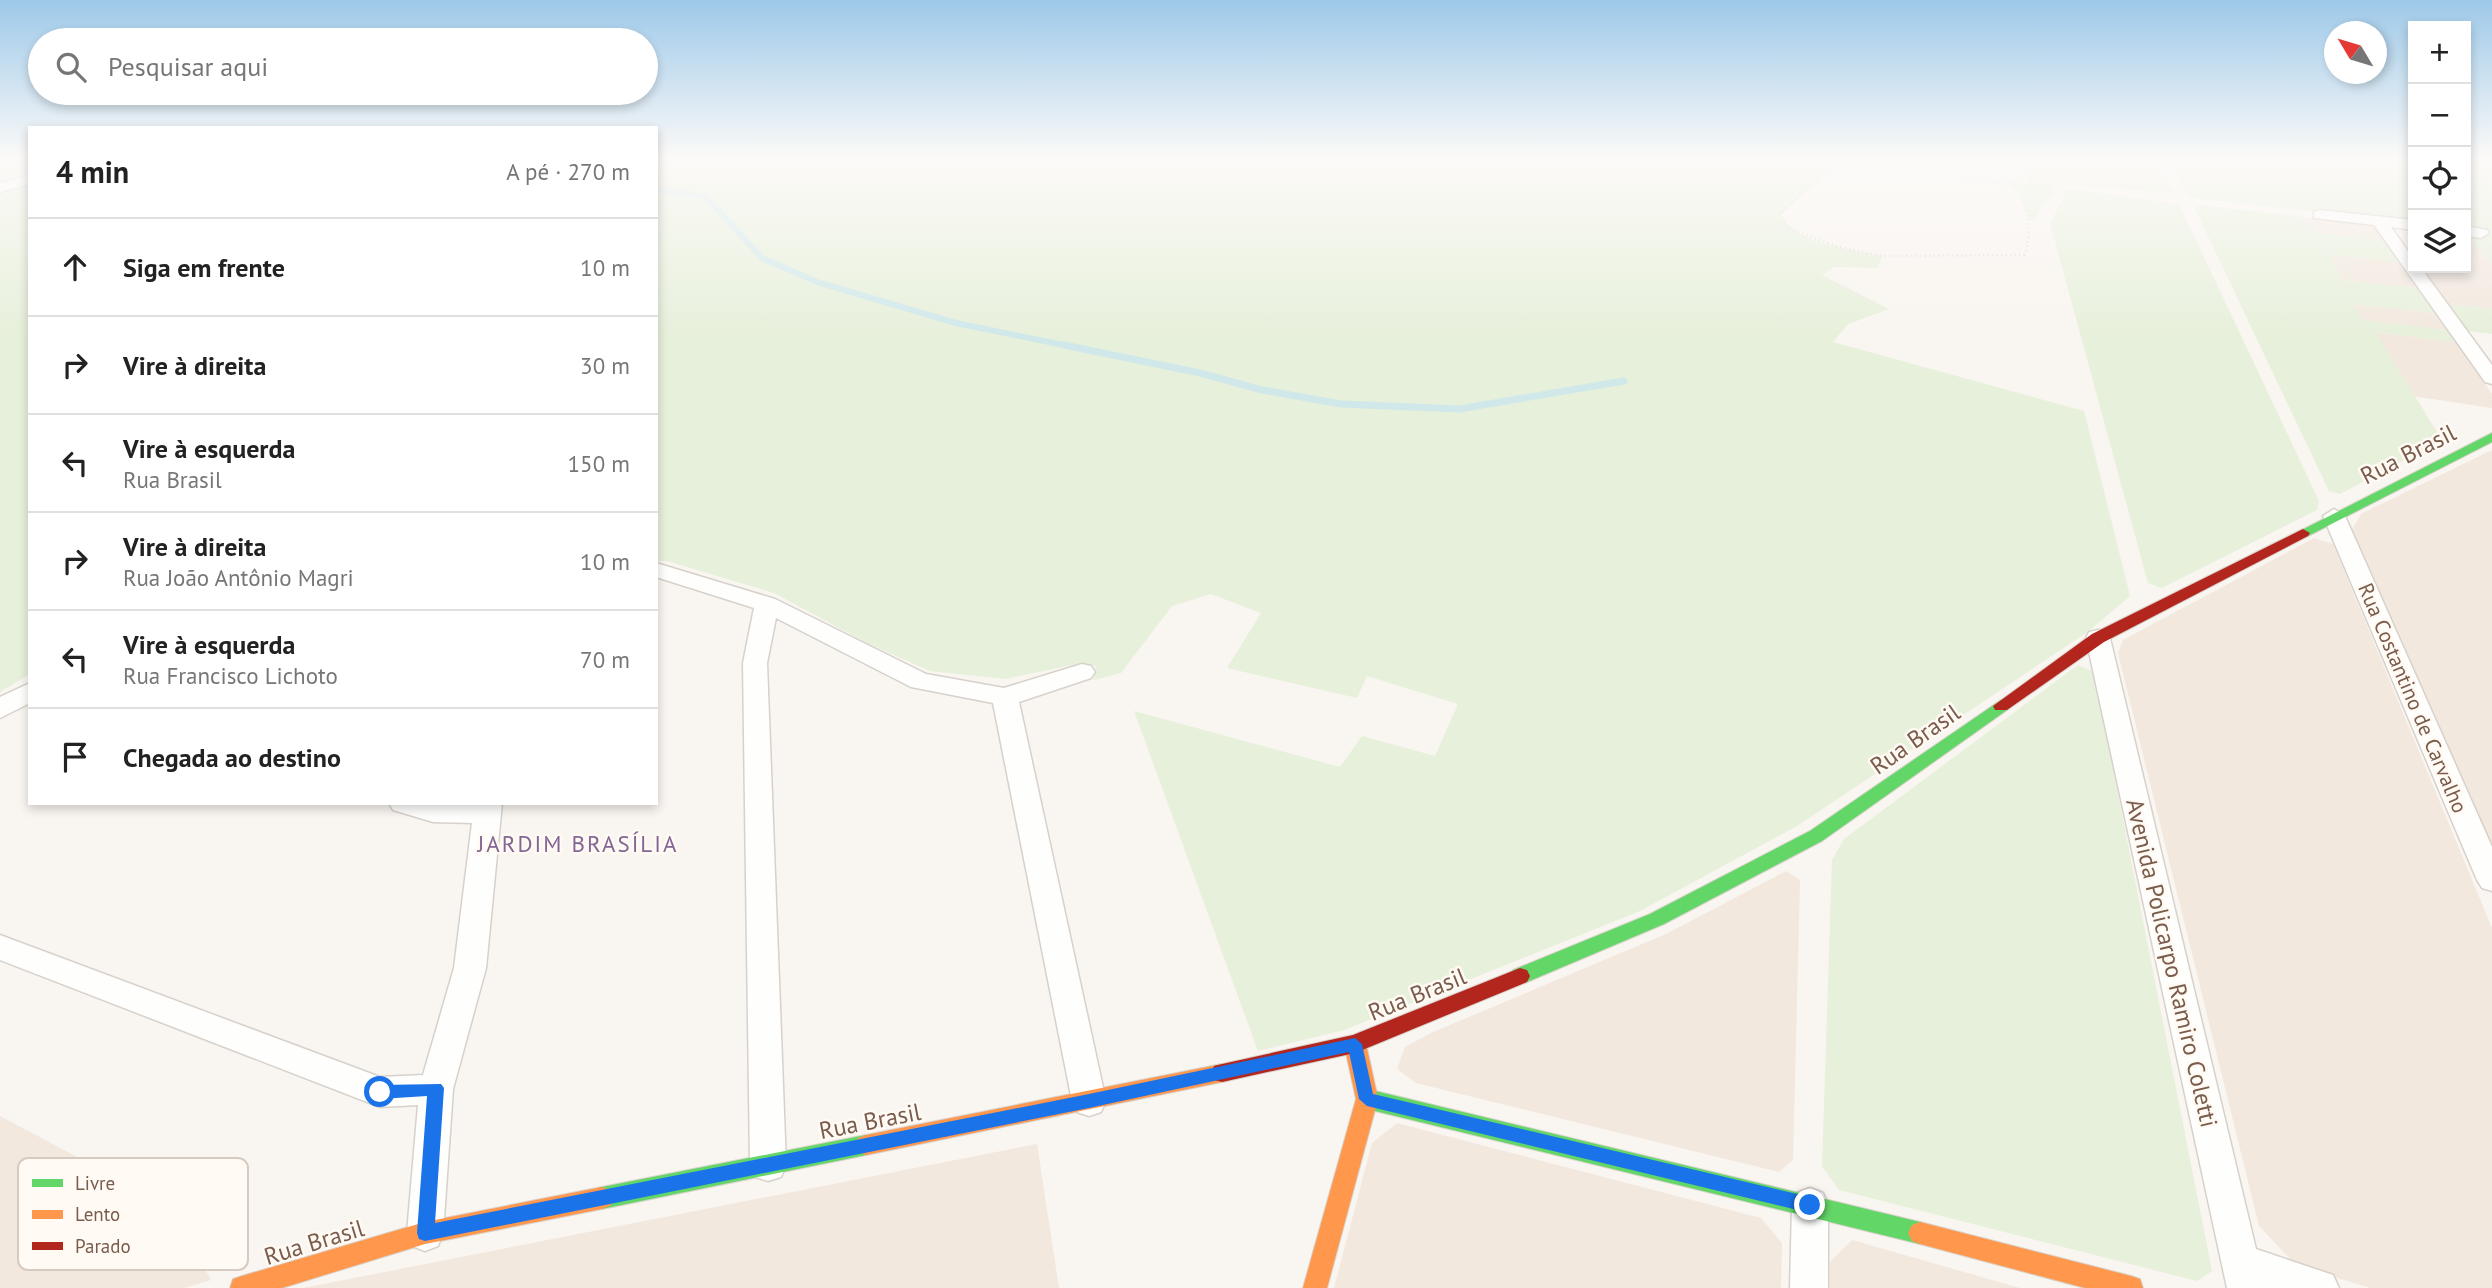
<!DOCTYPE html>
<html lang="pt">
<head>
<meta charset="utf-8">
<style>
  body { margin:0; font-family:"PT Sans",sans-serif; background:#f2f2f2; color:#222 }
  .controls { position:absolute; right:21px; top:21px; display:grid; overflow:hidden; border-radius:0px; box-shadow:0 4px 10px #0003 }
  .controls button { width:63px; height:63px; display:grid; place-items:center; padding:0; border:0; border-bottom:2px solid #e0e0e0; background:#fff; color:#222; font:35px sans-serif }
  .compass { position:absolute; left:2324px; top:21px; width:63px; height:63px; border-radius:50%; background:#fff; box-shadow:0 4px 10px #0003; rotate:308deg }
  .stop { position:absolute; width:21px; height:21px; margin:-16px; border:5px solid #1a73e8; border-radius:50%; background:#fff }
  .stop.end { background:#1a73e8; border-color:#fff; box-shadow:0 2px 7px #0008 }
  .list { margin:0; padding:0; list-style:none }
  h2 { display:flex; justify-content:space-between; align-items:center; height:91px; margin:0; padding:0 28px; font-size:30px }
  h2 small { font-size:23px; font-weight:400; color:#767676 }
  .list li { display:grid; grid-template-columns:46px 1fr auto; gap:21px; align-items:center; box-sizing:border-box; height:98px; padding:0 28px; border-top:2px solid #e0e0e0 }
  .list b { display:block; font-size:26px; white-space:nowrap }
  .list p { margin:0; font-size:23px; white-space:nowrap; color:#767676 }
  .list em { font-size:23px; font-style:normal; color:#767676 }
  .icon { flex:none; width:38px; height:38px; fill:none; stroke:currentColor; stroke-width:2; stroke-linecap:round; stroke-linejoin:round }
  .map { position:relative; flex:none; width:2492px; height:1288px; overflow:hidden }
  .search { position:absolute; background:#fff; box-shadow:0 4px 10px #0003; left:28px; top:28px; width:630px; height:77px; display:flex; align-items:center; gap:18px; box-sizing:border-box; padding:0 24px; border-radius:38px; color:#767676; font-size:26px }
  .panel { position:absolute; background:#fff; box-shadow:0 4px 10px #0003; left:28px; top:126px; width:630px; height:679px; border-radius:0px }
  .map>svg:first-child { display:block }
</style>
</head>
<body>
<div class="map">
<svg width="2492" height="1288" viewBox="0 0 2492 1288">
  <rect width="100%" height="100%" fill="#f9f5f0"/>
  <path fill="#f2e8de" d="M2304,217L2361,223L2375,228L2384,240L2313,232Z
    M2466,234L2492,264V309L2448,304L2422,268H2466Z
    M2328,254L2400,262L2418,288L2342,280Z
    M2352,304L2435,313L2447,330L2363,321Z
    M2374,332L2456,342L2492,394V408L2412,396Z
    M2492,450V848L2350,533L2361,514Z
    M2314,538L2333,544L2492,928V1288H2370L2296,1265L2259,1226L2118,653L2123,640Z
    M1786,871L1800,880L1793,1160L1779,1172L1416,1083L1397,1069L1405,1047L1431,1033L1666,934Z
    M0,1116L170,1206L211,1280L184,1288H0Z
    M1397,1123L1761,1218L1782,1243L1781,1288H1334L1372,1143Z
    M1037,1144L1059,1288H303Z
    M1852,1240L2020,1288H1830V1262Z"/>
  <path fill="#e7f0db" d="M0,157H30V177L0,186Z
    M656,157H1844L1780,215C1798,244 1849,249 1882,256L1878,268L1834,267L1822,275L1889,309L1848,324L1833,342L2084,411L2130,596L2089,631L1797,826L1640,911L1344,1030L1258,1051L1134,711L1340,767L1362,736L1435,756L1458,704L1367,676L1357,698L1227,668L1261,613L1211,594L1172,606L1121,673L1094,680L1096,666L1082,663L1005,679L930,671L869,644L774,593L667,561H656Z
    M2022,157H2154L2173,193L2059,184L2052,186L2053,195L2042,204L2034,221L2029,219L2019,191L2007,183L2029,184Z
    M2168,157H2413V223L2201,199L2187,195Z
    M2466,157H2492V264L2466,234H2488L2466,228Z
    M30,181V674L0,692V190Z
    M2070,189L2179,204L2319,501L2317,510L2162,588L2148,583L2050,223L2064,197V191Z
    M2201,205L2304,217L2313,232L2384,240L2400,262L2329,255L2342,280L2418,288L2435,313L2353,304L2363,320L2447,330L2456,342L2375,332L2442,440L2340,494L2329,491L2194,207Z
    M2448,304L2492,309V334L2467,331Z
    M2078,665L2094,672L2212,1271L2197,1281L1839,1190L1822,1166L1832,860L1844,839Z"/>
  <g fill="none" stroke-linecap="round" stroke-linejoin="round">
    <path stroke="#d0e8ea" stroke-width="6" d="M656,189L706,197L762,258L817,282L956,323L1073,347"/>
    <path stroke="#d0e8ea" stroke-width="7" d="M1064,345L1200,373L1262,390L1341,404L1459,409L1624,381"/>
    <g stroke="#d7d1cb" stroke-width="3">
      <path id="street" d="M30,175V184L0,192V183Z
        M2319,210L2413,220V230L2391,227L2413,258V268H2421L2492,365V384L2485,382L2374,225L2314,218V212Z
        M2466,226L2487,230L2489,233L2481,238L2466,236Z
        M2334,509L2345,516L2492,847V891L2482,888L2477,880L2323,516Z
        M656,563L775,599L926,674L1004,688L1082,664L1091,666L1095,672L1091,678L1019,702L1106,1101L1101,1112L1089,1116L1077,1112L1072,1101L993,703L911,687L776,618L767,663L786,1165L781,1177L768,1181L755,1177L750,1165L743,663L754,608L656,577Z
        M2098,630L2107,632L2110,638L2256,1249L2333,1275L2339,1288H2227L2086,638L2089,632Z
        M30,683V703L0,718V697Z
        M389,803H502L486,968L453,1089L443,1233L438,1246L425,1251L412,1246L407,1233L418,1105L380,1107L0,960V935L380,1077L423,1075L454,968L472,823L433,822L393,810Z
        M1810,1188L1823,1193L1828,1205V1288H1790L1792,1205L1797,1193Z"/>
    </g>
    <g stroke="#d9d2cb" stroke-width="2">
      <path id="fast" d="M2492,433V442L2308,536L2303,537L2296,533Z
        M2001,700L2009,706L2007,710L1822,841L1664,924L1527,982L1520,984L1513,982L1510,976L1513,970L1650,914L1810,831Z
        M1367,1089L1920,1222L1928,1225L1932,1233L1928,1241L1920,1244L1367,1109L1359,1106L1356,1099L1359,1092Z
        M866,1135L874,1138L877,1145L874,1152L866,1155L602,1209L594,1206L590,1198L594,1190L602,1187Z"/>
    </g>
    <g stroke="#d9d2cb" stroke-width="2">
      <path id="slow" d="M1355,1035L1362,1038L1366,1044L1378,1099L1327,1288H1303L1356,1099L1344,1044L1348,1038Z
        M1222,1064L1230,1066L1233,1073L1230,1080L1222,1082L866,1155L858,1152L855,1145L858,1138L866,1135Z
        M602,1187L610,1190L614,1198L610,1206L602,1209L425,1244L282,1288H230L233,1279L242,1276L425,1222Z
        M1920,1222L2131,1276L2140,1279L2143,1288H2085L1920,1244L1912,1241L1908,1233L1912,1225Z"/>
    </g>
    <g stroke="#d9d2cb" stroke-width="2">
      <path id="jam" d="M2303,529L2310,533L2308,536L2104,642L2007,710H1995L1993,706L2092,634Z
        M1520,968L1527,970L1530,976L1527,982L1355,1053L1222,1082L1214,1080L1211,1073L1214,1066L1222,1064L1353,1035Z"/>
    </g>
    <path stroke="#dcd5d0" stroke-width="2.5" stroke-dasharray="1 3.5" stroke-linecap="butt" d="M1844,157L1780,214L1788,228L1839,247L1882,256L2024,255C2034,231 2029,197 2007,183
      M1842,159L1915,166L1982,182L2059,187"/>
    <use href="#street" fill="#fefefd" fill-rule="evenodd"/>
    <use href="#fast" fill="#63d668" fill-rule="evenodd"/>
    <use href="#slow" fill="#ff974d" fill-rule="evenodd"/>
    <use href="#jam" fill="#b3261e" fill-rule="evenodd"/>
  </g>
  <linearGradient id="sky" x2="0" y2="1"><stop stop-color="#9ec9e9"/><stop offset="0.47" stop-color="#fcfaf8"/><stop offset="1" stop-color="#fcfaf8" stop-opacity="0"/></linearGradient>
  <rect width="2492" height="337" fill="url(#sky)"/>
  <path fill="#1a73e8" d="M1355,1038L1362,1044L1373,1094L1810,1197L1819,1205L1810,1213L1367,1106L1359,1099L1349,1052L1089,1108L425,1241L419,1239L417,1233L427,1096L380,1099L372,1092L380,1085L441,1084L444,1088L435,1223L1089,1094Z"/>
  <g text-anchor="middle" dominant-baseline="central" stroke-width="5" stroke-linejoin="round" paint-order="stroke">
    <g font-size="21" fill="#7a5c4d" stroke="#fffaf3">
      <text transform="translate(2413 698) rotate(67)">Rua Costantino de Carvalho</text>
    </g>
    <g font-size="23" letter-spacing="2" fill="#846695" stroke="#fffaf3">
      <text x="578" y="843">JARDIM BRASÍLIA</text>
    </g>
    <g font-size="24" fill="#7a5c4d" stroke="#fffaf3">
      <text transform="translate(2408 454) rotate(-27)">Rua Brasil</text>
      <text transform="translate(1915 739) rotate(-35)">Rua Brasil</text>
      <text transform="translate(2172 963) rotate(77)">Avenida Policarpo Ramiro Coletti</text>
      <text transform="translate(1417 994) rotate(-22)">Rua Brasil</text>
      <text transform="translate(870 1121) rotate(-11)">Rua Brasil</text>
      <text transform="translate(314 1242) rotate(-17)">Rua Brasil</text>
    </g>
  </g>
  <rect x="18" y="1158" width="230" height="112" rx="10" fill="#fffaf3" stroke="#d7cbc1" stroke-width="2"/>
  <rect x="32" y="1179" width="31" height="8" fill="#63d668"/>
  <rect x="32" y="1210" width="31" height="9" fill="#ff974d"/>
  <rect x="32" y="1242" width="31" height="8" fill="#b3261e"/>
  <g font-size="19" fill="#7a5c4d">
    <text x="75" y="1190">Livre</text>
    <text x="75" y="1221">Lento</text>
    <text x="75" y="1253">Parado</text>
  </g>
</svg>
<div class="controls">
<button>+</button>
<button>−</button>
<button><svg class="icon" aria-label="locate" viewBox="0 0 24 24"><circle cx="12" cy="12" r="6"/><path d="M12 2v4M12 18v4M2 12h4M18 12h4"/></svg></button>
<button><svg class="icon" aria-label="layers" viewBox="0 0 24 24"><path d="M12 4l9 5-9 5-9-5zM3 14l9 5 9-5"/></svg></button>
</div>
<svg class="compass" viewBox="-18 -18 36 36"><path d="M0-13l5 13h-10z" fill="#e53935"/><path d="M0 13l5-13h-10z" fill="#767676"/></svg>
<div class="stop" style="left:380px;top:1092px"></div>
<div class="stop end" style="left:1810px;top:1205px"></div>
<div class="search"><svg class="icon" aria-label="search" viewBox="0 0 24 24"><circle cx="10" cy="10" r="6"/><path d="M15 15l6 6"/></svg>Pesquisar aqui</div>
<section class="panel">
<h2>4 min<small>A pé · 270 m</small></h2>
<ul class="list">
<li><svg class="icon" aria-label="ahead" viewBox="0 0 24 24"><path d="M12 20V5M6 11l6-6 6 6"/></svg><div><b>Siga em frente</b></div><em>10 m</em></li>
<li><svg class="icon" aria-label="right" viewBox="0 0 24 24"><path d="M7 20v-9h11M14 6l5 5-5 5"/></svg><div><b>Vire à direita</b></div><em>30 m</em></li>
<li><svg class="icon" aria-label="left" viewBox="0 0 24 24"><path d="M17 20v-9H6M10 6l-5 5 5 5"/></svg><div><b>Vire à esquerda</b><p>Rua Brasil</p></div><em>150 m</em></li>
<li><svg class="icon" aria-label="right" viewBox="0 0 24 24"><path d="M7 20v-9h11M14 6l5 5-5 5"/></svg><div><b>Vire à direita</b><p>Rua João Antônio Magri</p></div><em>10 m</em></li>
<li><svg class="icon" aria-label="left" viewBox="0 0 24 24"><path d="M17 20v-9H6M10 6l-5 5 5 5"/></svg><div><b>Vire à esquerda</b><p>Rua Francisco Lichoto</p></div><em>70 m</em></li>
<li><svg class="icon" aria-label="arrive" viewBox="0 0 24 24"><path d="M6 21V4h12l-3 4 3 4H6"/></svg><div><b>Chegada ao destino</b></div></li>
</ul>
</section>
</div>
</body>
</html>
